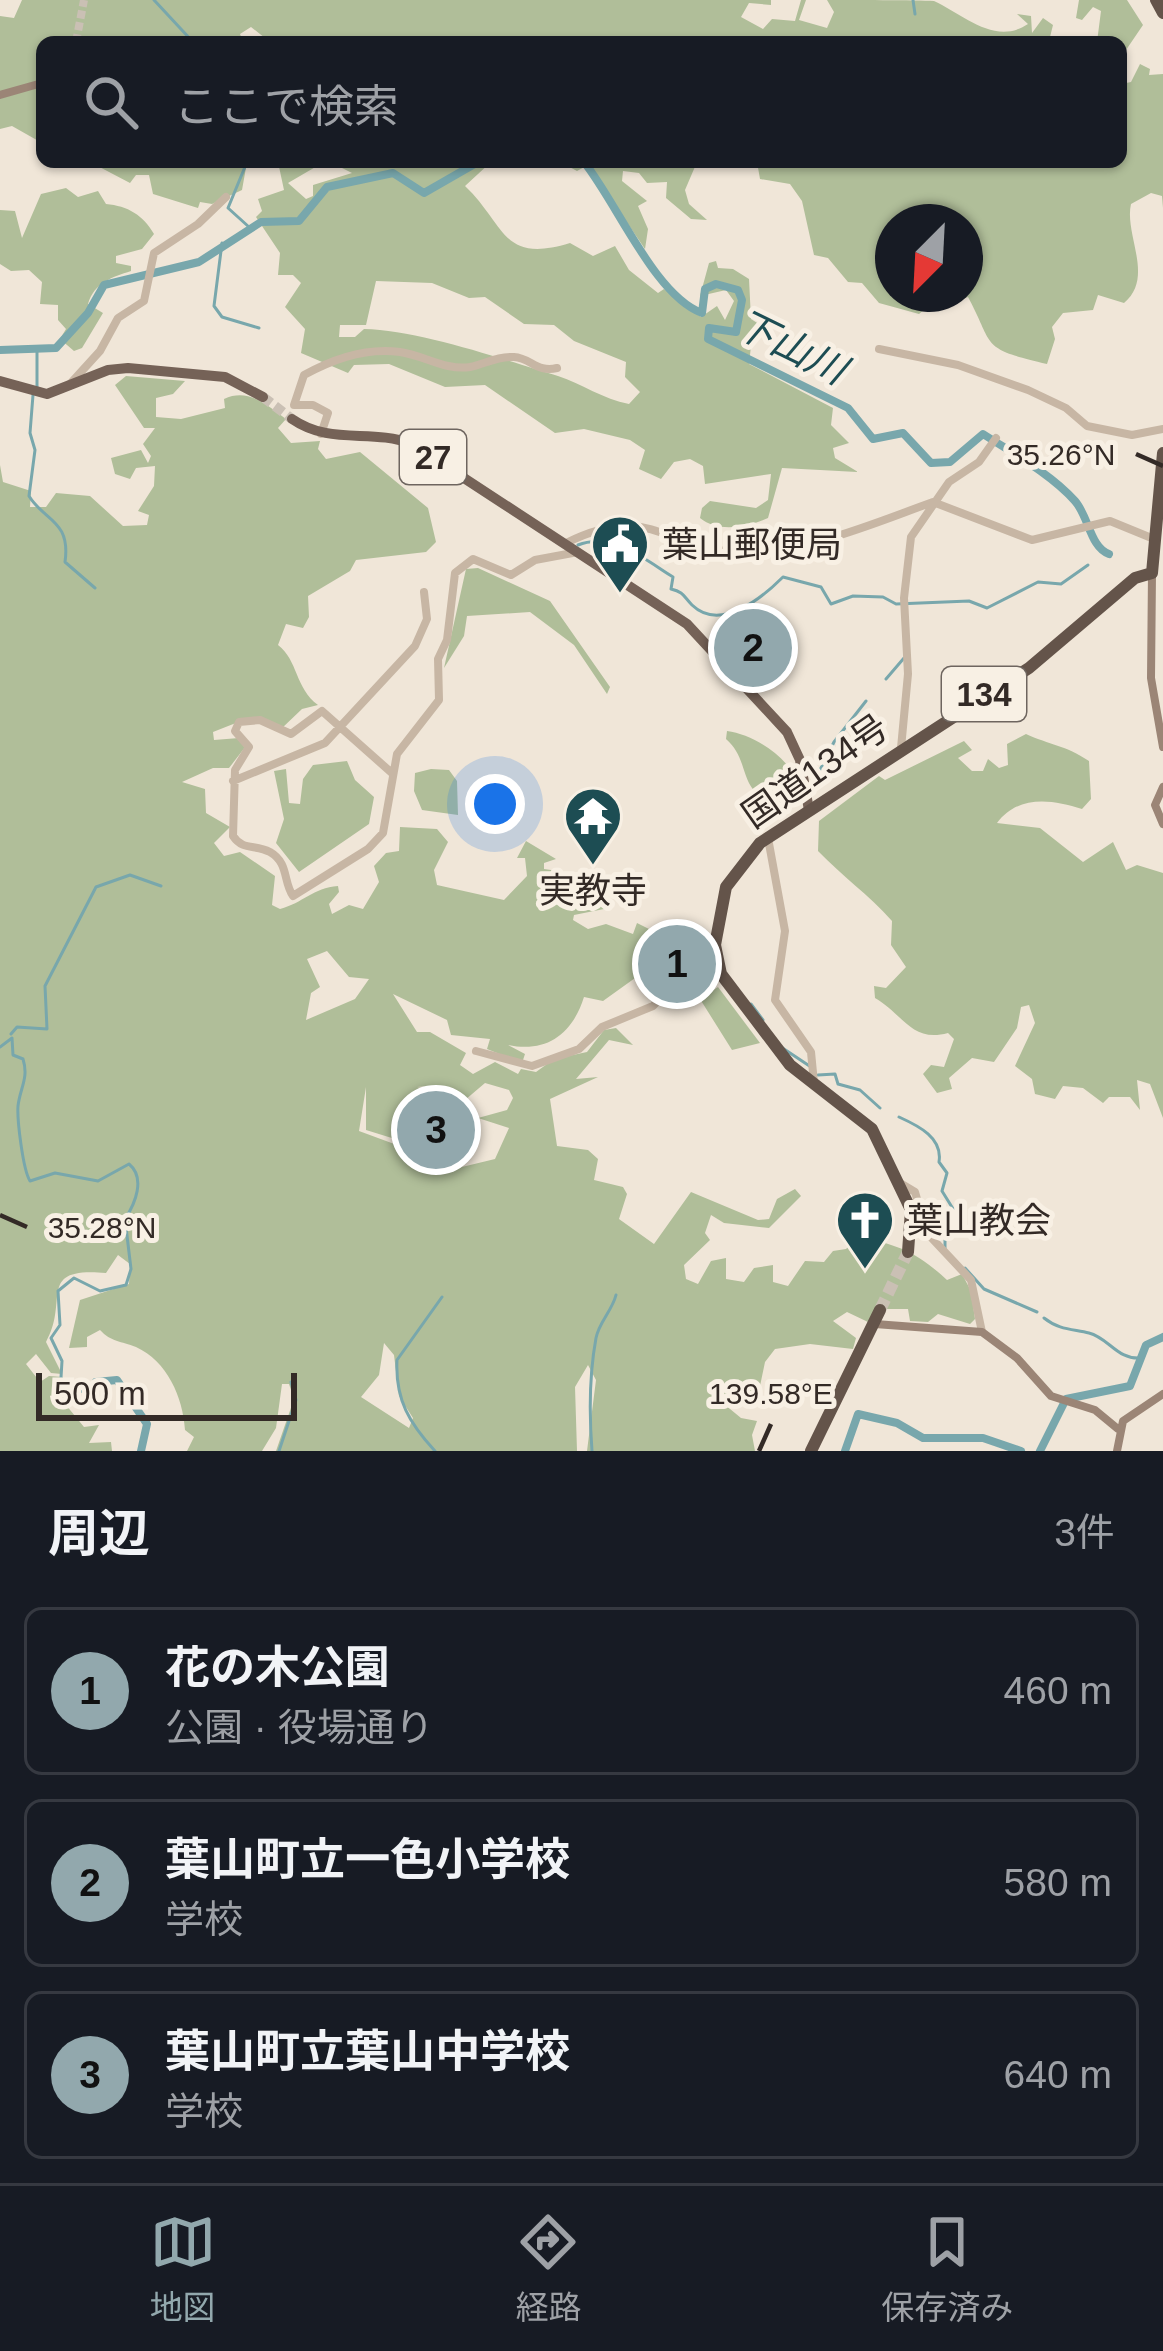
<!DOCTYPE html>
<html lang="ja">
<head>
<meta charset="utf-8">
<style>
  body { margin:0; font-family:Arial,"Noto Sans JP",sans-serif; background:#242831; color:#f1f3f6 }
  .compass { position:absolute; left:875px; top:204px; width:108px; height:108px; border-radius:50%; background:#171b24; box-shadow:0 3px 9px #0004; rotate:204deg }
  .scale { position:absolute; left:36px; bottom:30px; width:261px; box-sizing:border-box; padding-left:12px; border:6px solid #332a26; border-top:0; font-size:33px; line-height:42px; white-space:nowrap; color:#332a26; -webkit-text-stroke:9px #f8f0e4; paint-order:stroke }
  .you { position:absolute; left:495px; top:804px; width:42px; height:42px; margin:-30px; border:9px solid #fff; border-radius:50%; background:#1a73e8; box-shadow:0 0 0 18px #1a73e833 }
  .badge { display:grid; place-items:center; width:78px; height:78px; border-radius:50%; background:#92a8ad; color:#111; font-size:39px; font-weight:700 }
  .pin { position:absolute; translate:-50% -50%; border:6px solid #fff; box-shadow:0 3px 12px #0006 }
  .list { margin:0; padding:0; list-style:none }
  h2 { display:flex; justify-content:space-between; align-items:center; height:156px; margin:0; padding:0 48px; font-size:51px }
  h2 small { font-size:39px; font-weight:400; color:#9ea1a6 }
  .list li { display:grid; grid-template-columns:78px 1fr auto; gap:36px; align-items:center; box-sizing:border-box; height:168px; margin:0 24px 24px; padding:0 24px; border:3px solid #363941; border-radius:18px }
  .list b { display:block; font-size:45px; white-space:nowrap }
  .list p { margin:0; font-size:39px; white-space:nowrap; color:#9ea1a6 }
  .list em { font-size:39px; font-style:normal; color:#9ea1a6 }
  .icon { flex:none; width:66px; height:66px; fill:none; stroke:currentColor; stroke-width:2; stroke-linecap:round; stroke-linejoin:round }
  .map { position:relative; flex:none; width:1163px; height:1451px; overflow:hidden }
  .search { position:absolute; background:#171b24; box-shadow:0 3px 9px #0004; left:36px; right:36px; top:36px; height:132px; display:flex; align-items:center; gap:30px; box-sizing:border-box; padding:0 42px; border-radius:18px; color:#9ea1a6; font-size:45px }
  .sheet { height:732px; background:#171b24 }
  nav { display:flex; justify-content:space-around; align-items:center; box-sizing:border-box; height:168px; border-top:3px solid #363941; background:#171b24; font-size:33px; color:#9ea1a6 }
  nav a { display:grid; justify-items:center; gap:6px }
  nav .on { color:#92a8ad }
  .map>svg:first-child { display:block }
</style>
</head>
<body>
<div class="map">
<svg width="1163" height="1451" viewBox="0 0 1163 1451">
  <rect width="100%" height="100%" fill="#f0e6d8"/>
  <path fill="#b0be99" fill-rule="evenodd" d="M22,0H771V5L749,3L741,17L763,29L772,19L795,21L801,0H806L799,20L827,28L834,12L827,0C851,0 916,0 934,1C964,15 995,46 1028,24L1017,14L1031,16L1032,33L1043,18L1053,25L1050,37L1057,42H270L251,27L240,34L243,42H42V143L12,126L0,129V16L14,18Z
    M1079,0H1127L1143,25L1126,50L1127,67L1121,78V42H1097L1101,11L1093,7L1082,20L1076,18Z
    M1140,64L1150,69L1149,75L1163,74V208L1162,196L1151,193L1131,204C1124,235 1155,277 1124,303L1098,295L1093,310L1063,313L1052,327L1055,339L1047,364C979,348 995,347 968,297L954,302L941,295L919,314L879,303L862,283L848,282L828,258L814,255L802,201L790,184L760,179L757,162H1121V84L1131,82ZM893,222H965V294H893Z
    M90,162H247L242,190L212,204L200,202L198,208L153,194L149,175H136L130,183Z
    M278,162H324L288,183L306,199L313,196V185L352,173L330,162H491L465,186C506,225 501,264 570,243L593,256L615,246L629,270L658,293L664,289L701,317L717,306L725,320L734,301L726,290L700,296L709,263L716,261L718,268L733,269L749,279L751,319L765,328L752,337L749,364L833,408L831,425L849,443L833,448L835,458L858,472L782,468L768,518C748,527 718,533 700,518L702,508L710,501L756,508L768,500L771,474L705,484L703,466L690,459L674,462L661,479L639,469L645,450L630,440L584,429L555,433L485,385L445,387L389,364L354,365L348,373L301,353L305,329L285,307L301,283L293,275H278L280,253L256,217L262,211L258,199L284,190ZM376,281L432,283L469,298L485,297L524,324L554,325L574,341L626,362L625,377L640,392L629,404C603,399 582,384 558,376C505,360 419,330 364,329L355,337H339L340,325H366Z
    M560,162H697L685,190L689,204L707,220L691,219L666,198L667,182L647,183L639,173L623,171L622,181L647,201L638,206L648,229L645,249L588,165L577,171Z
    M66,188L78,197L98,191L106,204C128,206 143,215 154,234L142,249L116,256V263L131,266V271C112,277 94,283 88,304L103,313L82,348L74,351L60,339L66,329L58,320V305L40,304L42,282L29,270L11,271L0,264V210L15,211L22,238L41,194Z
    M126,376L185,381L173,394L156,398V417L181,419L225,408L224,399C248,388 266,404 286,419L278,428L291,443L320,441L318,449L326,459L360,452L428,508L436,542L426,552L356,560L350,571L308,596L309,617L303,628L286,624L278,645C298,660 295,688 318,705L302,709L281,729L251,717L213,732L214,740L239,738L246,746L229,768H213L182,782L205,789L206,813L230,827L214,843L224,856L240,852L275,876L272,905L280,909C303,903 313,888 338,886L339,892L329,904L332,914L349,905L363,909L379,882L374,866L386,853L399,851L400,827L437,829L448,842L434,870L437,885L504,900L527,876L525,858H517L526,841L556,859L544,863V869L558,871L547,884L546,903L589,908L600,895L609,908L574,915L573,920L588,929L606,924L633,934L637,923L655,932L654,948H671L680,955L691,946L707,960L672,980L651,959L649,968L603,1001L584,997C572,1035 546,1053 508,1045L525,1054L522,1063L487,1049L490,1039L451,1035L447,1020L393,994L417,1032H430L466,1053L460,1065L473,1074L495,1062L518,1074L521,1069L536,1072L554,1059L587,1052L604,1030L616,1028L633,1045L609,1040L576,1079L598,1077L550,1099L557,1146L588,1150L598,1159L594,1180L623,1187L627,1194L619,1219L654,1244L691,1192L758,1220L769,1219L777,1199L795,1189L801,1196L769,1228L724,1223L711,1215L705,1233L710,1240L684,1265L686,1279L698,1284L711,1261L726,1258V1279L744,1282L754,1268L773,1265V1282L788,1286L805,1261L824,1262L833,1251L846,1249L857,1238C897,1243 918,1253 947,1280L962,1274L971,1291L975,1319L970,1324L938,1314L928,1322L910,1321L908,1309H877L868,1322L847,1312L833,1321L856,1338L853,1349L810,1344L775,1349L765,1362L760,1386L724,1404L741,1418L757,1421L752,1435L755,1451H587L596,1380L588,1365L575,1387L577,1451H276L294,1399L289,1384H282L276,1428L262,1451H187L194,1437L185,1430C183,1397 167,1361 136,1347C121,1341 111,1342 100,1330L87,1337V1347L69,1348L80,1300L129,1284L130,1264L118,1255L106,1273C35,1267 70,1300 46,1342L62,1374L51,1373L36,1354L26,1364L40,1382L49,1376L63,1377L57,1394L84,1427L99,1425L89,1443L111,1442L112,1451H0V465L3,482L31,491L30,507H46L56,493L90,496L123,526L147,525L149,515L138,511L154,486L155,466L136,468L130,479L115,474L111,458L141,450L148,463L151,456L143,444L155,428H144L115,385ZM327,951L349,977L369,979L355,999L306,1020L311,993L320,987L307,959ZM485,1083L509,1090L513,1098L507,1110L478,1118L509,1128L495,1159L437,1173L424,1155L359,1131L366,1087V1130L424,1148L439,1104L427,1089L417,1087C433,1084 439,1093 444,1106L465,1100ZM384,1343L394,1355L399,1396L413,1418L409,1428L361,1397L379,1375Z
    M478,568L550,601L610,687L607,694L574,645L530,612L467,616L464,636L444,668L466,569Z
    M727,731C759,735 802,767 804,801L788,807C733,797 754,763 726,739Z
    M1026,734C1050,745 1065,745 1089,761L1091,799L1082,809C1051,799 1018,795 997,823L1040,828L1083,862L1113,842L1126,870L1137,865L1163,873V1118L1150,1084L1137,1080L1140,1110L1130,1097H1109L1103,1103L1083,1088L1063,1086L1055,1099L1035,1094L1032,1079L1015,1066L1035,1023L1029,1005L1021,1007L1017,1028L994,1062L972,1058L949,1078L952,1089L937,1093L923,1074L931,1065L944,1067L954,1039L948,1033C912,1043 904,1015 875,998L874,986L886,988L906,967L891,945L892,921C868,894 843,877 818,851L819,821L879,776L885,780L964,741L972,750L958,758L972,771H983L988,759L999,768L1008,765L1007,744Z
    M347,761L355,780L374,797L369,824L299,872L276,843L284,819L274,771L286,769L289,803L300,804L303,779L313,765Z
    M431,769L449,770L457,781L458,815L422,810L414,791L415,773Z
    M718,987L760,1043L732,1050L700,999Z"/>
  <g fill="none" stroke-linecap="round" stroke-linejoin="round">
    <path stroke="#78a7ac" stroke-width="3" d="M154,0L193,42
      M913,0L915,14
      M247,162L228,208L249,227
      M222,243L214,306L222,317L259,328
      M37,387V349
      M33,395L30,433L35,450L29,496C44,521 71,520 65,562L95,588
      M578,545C612,531 647,561 673,577L671,589C684,592 684,597 692,605C721,633 764,596 783,577L821,587L831,604L853,596L883,597L896,604L969,601L987,608L1038,582L1061,584L1088,565
      M886,679L904,658
      M814,782L834,742L866,701
      M751,1004L763,1020
      M11,1034L17,1027L47,1029L45,986L96,887L130,875L161,886
      M0,1047L12,1038L13,1055L23,1059C29,1078 20,1088 18,1106C17,1120 23,1170 30,1181L55,1173L98,1181L129,1164C146,1178 135,1204 125,1219L131,1269L126,1285L100,1291L74,1278L58,1291L60,1325L51,1338L62,1361L60,1394L83,1391L96,1382
      M781,1047L811,1067
      M818,1075L835,1074L838,1084L860,1090L880,1108
      M899,1117C919,1126 943,1138 939,1162L947,1173L942,1191L955,1212L945,1221V1249
      M965,1268L984,1289L1037,1312
      M1044,1318C1059,1330 1073,1329 1089,1333C1109,1338 1117,1360 1141,1358
      M279,1451L296,1400L291,1382
      M435,1451C410,1424 395,1400 397,1360L442,1297
      M592,1451C589,1412 589,1376 596,1338C599,1322 612,1311 616,1295"/>
    <path stroke="#78a7ac" stroke-width="8" d="M584,162C617,203 655,296 702,313L705,289L716,284L738,290L742,300L736,332L709,328L708,339L848,408L873,439L903,433L931,463L950,462L983,434C1014,454 1051,474 1075,501C1089,517 1090,547 1109,554
      M0,350L56,348L88,313L104,285L199,262L261,222L299,221L327,187L393,173L424,193L478,162
      M96,1382L117,1380L147,1424L141,1451
      M845,1451L858,1414L897,1423L923,1438H983L1021,1451
      M1040,1451L1066,1399L1130,1386L1146,1345L1163,1337"/>
    <path stroke="#cac0b4" stroke-width="8" stroke-dasharray="8 4" stroke-linecap="butt" d="M76,42L84,0"/>
    <path stroke="#cac0b4" stroke-width="10" stroke-dasharray="10 5" stroke-linecap="butt" d="M263,397L292,419"/>
    <path stroke="#cac0b4" stroke-width="12" stroke-dasharray="12 6" stroke-linecap="butt" d="M880,1310L908,1252"/>
    <path stroke="#c7b6a4" stroke-width="8" d="M879,349L958,365L1028,390L1066,408L1087,426L1132,435L1163,429
      M70,384L100,351L118,318L144,301L154,253L198,224L226,197
      M321,434L328,413L313,405H294L304,375C331,360 365,347 400,352C423,355 446,371 470,367C485,364 497,356 514,357C531,358 537,373 557,368
      M566,543C654,500 661,551 744,552C809,552 874,523 933,502L1032,540L1110,521L1154,539
      M901,748L908,674L904,598L911,537L949,482L979,462L996,438
      M393,774L322,711L291,734L260,720L239,722L235,731L249,747L235,770L233,836C243,851 255,844 270,852C289,863 283,882 293,896L368,849L383,833L397,754L439,700L438,659L447,640L455,573L473,559L511,575L535,560L578,552
      M233,781L325,743L415,646L427,619L424,592
      M768,838L785,931L775,1000L811,1052L814,1083
      M476,1051L532,1066L579,1049L602,1027L653,1006L677,981L717,962
      M900,1183L915,1192L927,1233L971,1280L982,1332"/>
    <path stroke="#9b8576" stroke-width="8" d="M0,95L42,83
      M1152,573L1151,678L1163,747
      M1163,787L1155,805L1163,824
      M875,1324L982,1332L1017,1358L1051,1396L1095,1410L1118,1429
      M1117,1451L1123,1421L1163,1394"/>
    <path stroke="#756257" stroke-width="10" d="M0,381L47,394L108,370L128,368L225,377L263,397
      M292,419C331,446 371,428 412,444L687,624L787,732L800,760L809,810"/>
    <path stroke="#64544a" stroke-width="12" d="M1156,0L1163,13
      M908,1252L911,1210L872,1129L790,1065L721,974L715,945L726,887L760,843L1029,668L1135,578L1152,573L1163,453
      M811,1451L880,1310"/>
  </g>
  <path fill="none" stroke="#332a26" stroke-width="4.5" d="M1136,454L1163,466M0,1215L27,1227M759,1451L771,1424"/>
  <defs>
    <g id="civic-pin" transform="scale(3)"><path d="M0 17L-7.5 6A9.5 9.5 0 1 1 7.5 6Z" fill="#1d4d53" stroke="#f8f0e4"/><path d="M-.6-6.5H3V-4.5H.6V-3L4-1V1h2V6H-6V1h2V-1L-.6-3ZM-1.2 2.5V6h2.4V2.5Z" fill="#fff"/></g>
    <g id="temple-pin" transform="scale(3)"><path d="M0 17L-7.5 6A9.5 9.5 0 1 1 7.5 6Z" fill="#1d4d53" stroke="#f8f0e4"/><path d="M0-6L5-2H3V0L6.5 2.5H4V6H1.5V3h-3V6H-4V2.5H-6.5L-3 0V-2H-5Z" fill="#fff"/></g>
    <g id="church-pin" transform="scale(3)"><path d="M0 17L-7.5 6A9.5 9.5 0 1 1 7.5 6Z" fill="#1d4d53" stroke="#f8f0e4"/><path d="M-1.2-6h2.4v3.5h3.3v2.4h-3.3V6h-2.4V-.1h-3.3v-2.4h3.3Z" fill="#fff"/></g>
  </defs>
  <g fill-rule="evenodd">
    <use href="#civic-pin" x="620" y="544"/>
    <use href="#temple-pin" x="593" y="816"/>
    <use href="#church-pin" x="865" y="1220"/>
  </g>
  <g text-anchor="middle" dominant-baseline="central" stroke-width="10" stroke-linejoin="round" paint-order="stroke">
    <g fill="#f8f0e4" stroke="#6e655f" stroke-width="3">
      <rect x="400" y="430" width="66" height="54" rx="9"/>
      <rect x="942" y="667" width="84" height="54" rx="9"/>
    </g>
    <g font-size="33" font-weight="bold" fill="#332a26">
      <text x="433" y="457">27</text>
      <text x="984" y="694">134</text>
    </g>
    <g font-size="36" fill="#332a26" stroke="#f8f0e4" text-anchor="start">
      <text x="662" y="544">葉山郵便局</text>
      <text x="593" y="890" text-anchor="middle">実教寺</text>
      <text x="907" y="1220">葉山教会</text>
    </g>
    <g font-size="36" fill="#332a26" stroke="#f8f0e4">
      <text transform="translate(815 771) rotate(-35)">国道134号</text>
    </g>
    <g font-size="39" font-style="italic" fill="#1d4d53" stroke="#f8f0e4">
      <text transform="translate(791 347) rotate(26)">下山川</text>
    </g>
  </g>
  <g font-size="30" text-anchor="middle" fill="#332a26" stroke="#f8f0e4" stroke-width="10" stroke-linejoin="round" paint-order="stroke">
    <text x="1061" y="465">35.26°N</text>
    <text x="102" y="1238">35.28°N</text>
    <text x="771" y="1404">139.58°E</text>
  </g>
</svg>
<svg class="compass" viewBox="-18 -18 36 36"><path d="M0-13l5 13h-10z" fill="#e53935"/><path d="M0 13l5-13h-10z" fill="#9ea1a6"/></svg>
<div class="scale">500 m</div>
<div class="you"></div>
<div class="pin badge" style="left:677px;top:964px">1</div>
<div class="pin badge" style="left:753px;top:648px">2</div>
<div class="pin badge" style="left:436px;top:1130px">3</div>
<div class="search"><svg class="icon" aria-label="search" viewBox="0 0 24 24"><circle cx="10" cy="10" r="6"/><path d="M15 15l6 6"/></svg>ここで検索</div>
</div>
<section class="sheet">
<h2>周辺<small>3件</small></h2>
<ul class="list">
<li><span class="badge">1</span><div><b>花の木公園</b><p>公園 · 役場通り</p></div><em>460 m</em></li>
<li><span class="badge">2</span><div><b>葉山町立一色小学校</b><p>学校</p></div><em>580 m</em></li>
<li><span class="badge">3</span><div><b>葉山町立葉山中学校</b><p>学校</p></div><em>640 m</em></li>
</ul>
</section>
<nav>
<a class="on"><svg class="icon" aria-label="map" viewBox="0 0 24 24"><path d="M3 6l6-2 6 2 6-2v14l-6 2-6-2-6 2zM9 4v14M15 6v14"/></svg>地図</a>
<a><svg class="icon" aria-label="directions" viewBox="0 0 24 24"><path d="M12 3l9 9-9 9-9-9zM9 14v-3h6M13 9l2 2-2 2"/></svg>経路</a>
<a><svg class="icon" aria-label="saved" viewBox="0 0 24 24"><path d="M7 4h10v16l-5-4-5 4z"/></svg>保存済み</a>
</nav>
</body>
</html>
